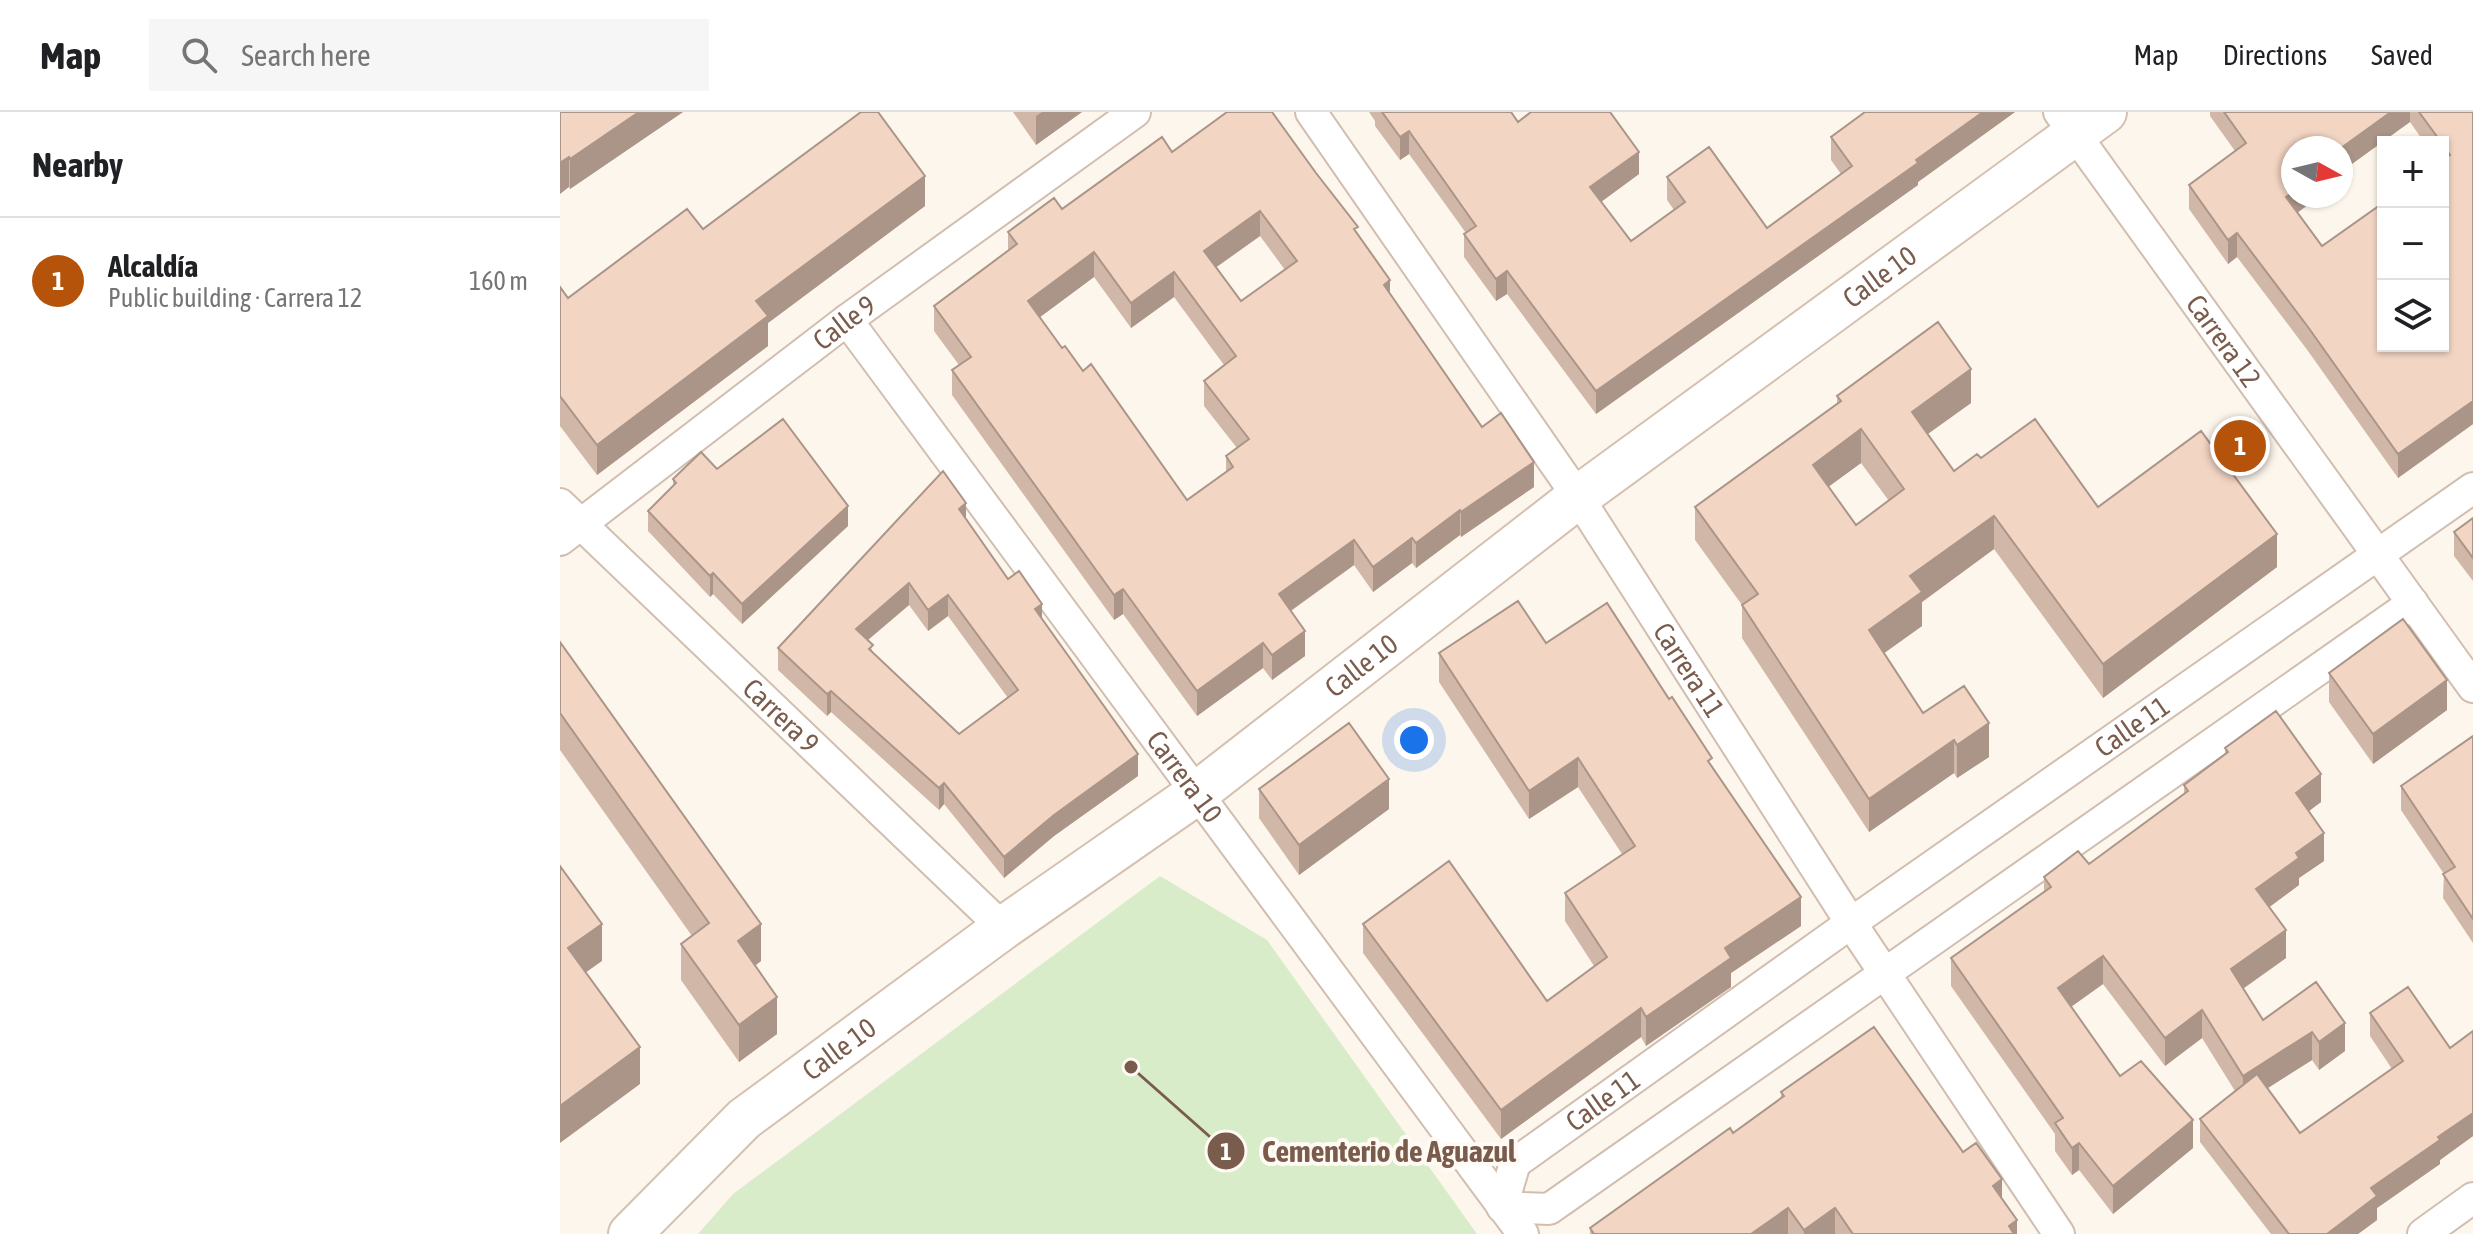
<!DOCTYPE html>
<html lang="en">
<head>
<meta charset="utf-8">
<style>
  body { margin:0; font-family:"Asap Condensed",sans-serif; background:#f6f6f6; color:#202124 }
  .controls { position:absolute; right:24px; top:24px; display:grid; overflow:hidden; border-radius:0px; box-shadow:0 2px 6px #0004 }
  .controls button { width:72px; height:72px; display:grid; place-items:center; padding:0; border:0; border-bottom:2px solid #e0e0e0; background:#fff; color:#202124; font:40px sans-serif }
  .compass { position:absolute; left:1721px; top:24px; width:72px; height:72px; border-radius:50%; background:#fff; box-shadow:0 2px 6px #0004; rotate:98deg }
  .you { position:absolute; left:854px; top:628px; width:28px; height:28px; margin:-20px; border:6px solid #fff; border-radius:50%; background:#1a73e8; box-shadow:0 0 0 12px #1a73e833 }
  .badge { display:grid; place-items:center; width:52px; height:52px; border-radius:50%; background:#b45309; color:#fff; font-size:26px; font-weight:700 }
  .pin { position:absolute; translate:-50% -50%; border:4px solid #fff; box-shadow:0 2px 8px #0006 }
  .list { margin:0; padding:0; list-style:none }
  h2 { display:flex; justify-content:space-between; align-items:center; height:104px; margin:0; padding:0 32px; font-size:34px }
  h2 small { font-size:26px; font-weight:400; color:#757577 }
  .list li { display:grid; grid-template-columns:52px 1fr auto; gap:24px; align-items:center; box-sizing:border-box; height:128px; padding:0 32px; border-top:2px solid #e0e0e0 }
  .list b { display:block; font-size:30px; white-space:nowrap }
  .list p { margin:0; font-size:26px; white-space:nowrap; color:#757577 }
  .list em { font-size:26px; font-style:normal; color:#757577 }
  .icon { flex:none; width:44px; height:44px; fill:none; stroke:currentColor; stroke-width:2; stroke-linecap:round; stroke-linejoin:round }
  .map { position:relative; flex:none; width:1913px; height:1122px; overflow:hidden }
  header { display:flex; align-items:center; gap:48px; box-sizing:border-box; height:112px; padding:0 40px; background:#fff; border-bottom:2px solid #e0e0e0 }
  header strong { font-size:38px }
  nav { display:flex; gap:44px; margin-inline-start:auto; font-size:28px }
  .search { width:560px; height:72px; background:#f6f6f6; display:flex; align-items:center; gap:20px; box-sizing:border-box; padding:0 28px; border-radius:0px; color:#757577; font-size:30px }
  main { display:flex }
  aside { flex:1; background:#fff }
  .map>svg:first-child { display:block }
</style>
</head>
<body>
<header>
<strong>Map</strong>
<div class="search"><svg class="icon" aria-label="search" viewBox="0 0 24 24"><circle cx="10" cy="10" r="6"/><path d="M15 15l6 6"/></svg>Search here</div>
<nav><a>Map</a><a>Directions</a><a>Saved</a></nav>
</header>
<main>
<aside>
<h2>Nearby<small></small></h2>
<ul class="list">
<li><span class="badge">1</span><div><b>Alcaldía</b><p>Public building · Carrera 12</p></div><em>160 m</em></li>
</ul>
</aside>
<div class="map">
<svg width="1913" height="1122" viewBox="0 0 1913 1122">
  <rect width="100%" height="100%" fill="#fdf6ec"/>
  <path fill="#d8ecc9" d="M600,764L707,828L917,1122H138L173,1082Z"/>
  <g fill="none" stroke-linecap="round" stroke-linejoin="round">
    <g stroke="#d1beb0" stroke-width="34">
      <g id="street">
        <path id="s1" d="M751,0L1018,385L1291,811L1499,1122"/>
        <path id="s2" d="M1499,0L1913,575"/>
        <path id="s3" d="M287,208L963,1122"/>
        <path id="s4" d="M0,392L443,816"/>
        <path id="s5" d="M0,428L287,208L575,0"/>
        <path id="s6" d="M1853,491L989,1097L942,1095L955,1051L1291,811L1913,376"/>
        <path d="M1863,1122L1913,1086"/>
      </g>
    </g>
    <g stroke="#d6c0b0" stroke-width="46">
      <g id="secondary">
        <path id="s7" d="M70,1122L184,1007L443,816L637,681L1018,385L1545,0"/>
      </g>
    </g>
    <use href="#street" stroke="#fff" stroke-width="30"/>
    <use href="#secondary" stroke="#fff" stroke-width="42"/>
  </g>
  <path fill="#d1b7a8" fill-rule="evenodd" d="M0,0H123L10,77L9,75Z
    M453,0H522L476,33Z
    M809,0H951L958,10L1079,62L1041,90L1071,129L1114,98L1107,88V65L1207,116L1281,62L1271,48V25L1305,0H1455L1358,70V73L1036,302L947,182L936,189L904,145V122L906,121L849,42L840,48L815,14V9Z
    M1650,0H1913V312L1838,366L1748,239L1677,145L1668,152L1629,97V73L1675,39L1650,4ZM1850,10L1864,30H1883V234L1762,134L1737,101L1760,84H1733Z
    M612,40L798,123L830,182L922,315L974,375L901,425L900,423L856,456L852,451L813,480L794,453L731,499L745,544L712,568L703,556L637,604L563,502L554,508L392,283V258L399,253L374,219V194L448,138V120L502,97ZM700,124L725,158L681,189L656,155ZM534,165L571,216L614,185L664,253L644,269V294L677,336L666,344V360L627,388L523,259L502,236L480,205Z
    M365,94L208,211V234L37,363L0,314V175L8,186L143,117Z
    M1277,284L1411,291L1368,322L1394,359L1421,346L1538,395L1717,455L1543,586L1434,437L1362,490V514L1324,541L1363,601L1429,645L1397,666L1394,661L1309,720L1182,526V493L1135,428V395L1277,292ZM1301,351L1329,389L1296,413L1268,375Z
    M157,357L288,414L182,512L153,482L150,485L88,419V399L113,375V367Z
    M1913,406V469L1894,444V420Z
    M406,408L448,467L482,507L578,664L494,724L444,766L384,692L379,698L271,600L267,604L218,558V536ZM349,493L368,519L388,504L448,586L399,622L313,541L308,528Z
    M0,530L201,849L195,854L217,922L179,950L121,868V832L132,824L0,638Z
    M986,531L1152,654L1241,814L1171,861V875L1086,934L1081,925L941,1027L803,841V812L987,889L1034,854L1005,809V781L1062,742L1018,675L969,707L879,570V541Z
    M1769,561L1887,598L1813,652L1769,590Z
    M1913,624V831L1883,786L1884,762L1841,698V674Z
    M1665,636L1761,690L1748,699L1764,749L1739,766V773L1709,795L1726,846L1683,877L1703,908L1756,870L1785,939L1759,958L1752,948L1707,976L1740,1021L1832,957L1810,924V901L1890,936L1913,919V1024L1880,1048V1052L1817,1096V1108L1798,1122H1711L1640,1030V1007L1675,979L1642,926L1605,954L1543,872L1511,895L1560,964L1633,1036L1553,1102L1519,1058L1512,1063L1495,1039V1022L1391,874V846L1484,780V765L1529,752L1624,683V673L1665,642Z
    M699,677L829,697L739,763L699,706Z
    M1221,980L1403,1040L1442,1087L1457,1122H1030V1116L1173,1021L1221,986Z"/>
  <path fill="#aa9588" d="M79,0H123L10,77V47Z
    M482,0H522L476,33V4Z
    M1423,0H1455L1358,70V73L1036,302V279Z
    M1831,0H1850V10L1781,60V36Z
    M849,19V42L840,48V25Z
    M1079,40V62L1030,98V75Z
    M9,45V75L0,82V51Z
    M365,64V94L208,211V234L37,363V333L196,189Z
    M1733,80V84H1760L1726,109V85Z
    M700,99V124L644,164V139Z
    M1677,121V145L1668,152V128Z
    M534,140V165L468,214V189Z
    M947,159V182L936,189V167Z
    M614,160V185L571,216V191Z
    M830,168V193L824,173Z
    M1411,257V291L1352,333V300Z
    M1913,289V312L1838,366V342Z
    M1301,317V351L1253,386V353Z
    M974,350V375L901,425V400Z
    M406,391V413L399,397Z
    M288,394V414L182,512V492Z
    M900,398V423L856,456V431Z
    M1434,404V437L1362,490V514L1309,552V518L1350,464Z
    M1717,422V455L1543,586V552Z
    M852,426V451L813,480V455Z
    M794,428V453L719,507V482Z
    M153,461V482L150,485V464Z
    M349,471V493L296,538V517Z
    M563,477V502L554,508V483Z
    M388,483V504L368,519V498Z
    M482,492V514L475,497Z
    M745,519V544L712,568V543Z
    M703,531V556L637,604V579Z
    M1887,568V598L1813,652V622Z
    M271,579V600L267,604V582Z
    M1429,611V645L1397,666V633Z
    M1394,628V661L1309,720V687Z
    M578,642V664L494,724L444,766V745L494,703Z
    M1018,646V675L969,707V679Z
    M1761,662V690L1736,709V681Z
    M829,667V697L739,763V733Z
    M384,671V692L379,698V676Z
    M1764,721V749L1739,766V773L1696,805V777L1736,741Z
    M1241,785V814L1171,861V875L1086,934V905L1165,836Z
    M42,812V849L8,873V836Z
    M201,812V849L178,866V829Z
    M1726,818V846L1671,885V857Z
    M1543,844V872L1498,904V876Z
    M217,885V922L179,950V913Z
    M1081,896V925L941,1027V998Z
    M1642,898V926L1605,954V926Z
    M1785,911V939L1759,958V930Z
    M1752,920V948L1683,992V964Z
    M80,935V972L0,1031V994Z
    M1913,1001V1024L1880,1048V1052L1817,1096V1108L1798,1122H1767L1811,1076L1878,1025Z
    M1633,1008V1036L1553,1102V1074Z
    M1519,1031V1058L1512,1063V1036Z
    M1442,1067V1095L1433,1074Z
    M1228,1096V1122H1191Z
    M1275,1096V1122H1244V1118Z
    M1457,1108V1122H1449V1114Z"/>
  <path fill="#f3d5c3" stroke="#aa9588" stroke-width="2" fill-rule="evenodd" d="M0,0H79L10,47L9,45L0,51Z
    M301,0H318L365,64L196,189L208,204L37,333L0,284V175L8,186L127,97L143,117Z
    M667,0H712L756,61L798,115L794,117L830,168L824,173L922,315L941,301L974,350L901,400L900,398L856,431L852,426L813,455L794,428L719,482L745,519L712,543L703,531L637,579L563,477L554,483L392,258L411,245L374,194L457,132L448,120L494,86L502,97L602,25L612,40ZM700,99L737,149L681,189L644,139ZM534,140L571,191L614,160L676,244L644,269L689,327L666,344L673,355L627,388L531,252L523,259L505,234L502,236L468,189Z
    M822,0H951L958,10L971,0H1050L1079,40L1030,75L1071,129L1125,90L1107,65L1149,35L1207,116L1292,54L1271,25L1305,0H1423L1356,48L1358,51L1036,279L947,159L936,167L904,122L916,114L849,19L840,25Z
    M1664,0H1831L1781,36H1733V80L1726,85L1762,134L1823,91V234H1883V47L1890,43L1883,33V30H1881L1859,0H1913V289L1838,342L1748,215L1677,121L1668,128L1629,73L1686,31Z
    M1378,210L1411,257L1352,300L1394,359L1417,342L1421,346L1475,307L1538,395L1641,319L1717,422L1543,552L1434,404L1350,464L1362,480L1309,518L1363,601L1404,574L1429,611L1397,633L1394,628L1309,687L1182,493L1198,482L1135,395L1281,289L1277,284ZM1301,317L1344,377L1296,413L1253,353Z
    M223,307L288,394L182,492L153,461L150,464L88,399L116,371L113,367L141,340L157,357Z
    M383,359L406,391L399,397L448,467L459,459L482,492L475,497L578,642L494,703L444,745L384,671L379,676L271,579L267,582L218,536ZM349,471L368,498L388,483L458,578L399,622L309,537L313,533L296,517Z
    M1913,406V446L1894,420Z
    M958,489L986,531L1047,491L1109,587L1112,585L1152,646L1148,649L1241,785L1165,836L1171,846L1086,905L1081,896L941,998L803,812L889,749L987,889L1047,845L1005,781L1075,734L1018,646L969,679L879,541Z
    M1843,507L1887,568L1813,622L1769,561Z
    M0,530L201,812L178,829L217,885L179,913L121,832L149,811L0,601Z
    M1716,599L1761,662L1736,681L1764,721L1736,741L1739,746L1696,777L1726,818L1671,857L1703,908L1756,870L1785,911L1759,930L1752,920L1683,964L1642,898L1605,926L1543,844L1498,876L1560,964L1581,949L1633,1008L1553,1074L1519,1031L1512,1036L1495,1011L1503,1006L1391,846L1491,775L1484,765L1518,739L1529,752L1628,679L1624,673L1668,640L1665,636Z
    M789,611L829,667L739,733L699,677Z
    M1913,624V807L1883,762L1895,755L1841,674Z
    M0,754L42,812L8,836L80,935L0,994Z
    M1848,875L1890,936L1913,919V1001L1878,1025L1880,1028L1811,1076L1817,1084L1767,1122H1729L1640,1007L1697,962L1740,1021L1843,949L1810,901Z
    M1314,915L1403,1040L1416,1031L1442,1067L1433,1074L1457,1108L1449,1114L1454,1122H1293L1275,1096L1244,1118L1228,1096L1191,1122H1034L1030,1116L1170,1016L1173,1021L1224,984L1221,980Z"/>
  <g text-anchor="middle" dominant-baseline="central" stroke-width="8" stroke-linejoin="round" paint-order="stroke">
    <g font-size="28" fill="#7a5c4d" stroke="#fffaf3">
      <text stroke="none"><textPath href="#s7" startOffset="1576">Calle 10</textPath></text>
      <text stroke="none"><textPath href="#s5" startOffset="358">Calle 9</textPath></text>
      <text stroke="none"><textPath href="#s2" startOffset="282">Carrera 12</textPath></text>
      <text stroke="none"><textPath href="#s7" startOffset="928">Calle 10</textPath></text>
      <text stroke="none"><textPath href="#s1" startOffset="674">Carrera 11</textPath></text>
      <text stroke="none"><textPath href="#s4" startOffset="306">Carrera 9</textPath></text>
      <text stroke="none"><textPath href="#s6" startOffset="1904">Calle 11</textPath></text>
      <text stroke="none"><textPath href="#s3" startOffset="568">Carrera 10</textPath></text>
      <text stroke="none"><textPath href="#s7" startOffset="280">Calle 10</textPath></text>
      <text stroke="none"><textPath href="#s6" startOffset="1256">Calle 11</textPath></text>
    </g>
  </g>
  <path fill="none" stroke="#7a5c4d" stroke-width="3" d="M571 955L666 1039"/>
  <g fill="#7a5c4d" stroke="#fffaf3" stroke-width="3">
    <circle cx="571" cy="955" r="8"/>
    <circle cx="666" cy="1039" r="20"/>
  </g>
  <g font-size="24" text-anchor="middle" font-weight="bold" fill="#fff">
    <text x="666" y="1048">1</text>
  </g>
  <g font-size="30" text-anchor="middle" font-weight="bold" fill="#7a5c4d" stroke="#fffaf3" stroke-width="8" stroke-linejoin="round" paint-order="stroke">
    <text x="829" y="1050">Cementerio de Aguazul</text>
  </g>
</svg>
<div class="controls">
<button>+</button>
<button>−</button>
<button><svg class="icon" aria-label="layers" viewBox="0 0 24 24"><path d="M12 4l9 5-9 5-9-5zM3 14l9 5 9-5"/></svg></button>
</div>
<svg class="compass" viewBox="-18 -18 36 36"><path d="M0-13l5 13h-10z" fill="#e53935"/><path d="M0 13l5-13h-10z" fill="#757577"/></svg>
<div class="you"></div>
<div class="pin badge" style="left:1680px;top:334px">1</div>
</div>
</main>
</body>
</html>
